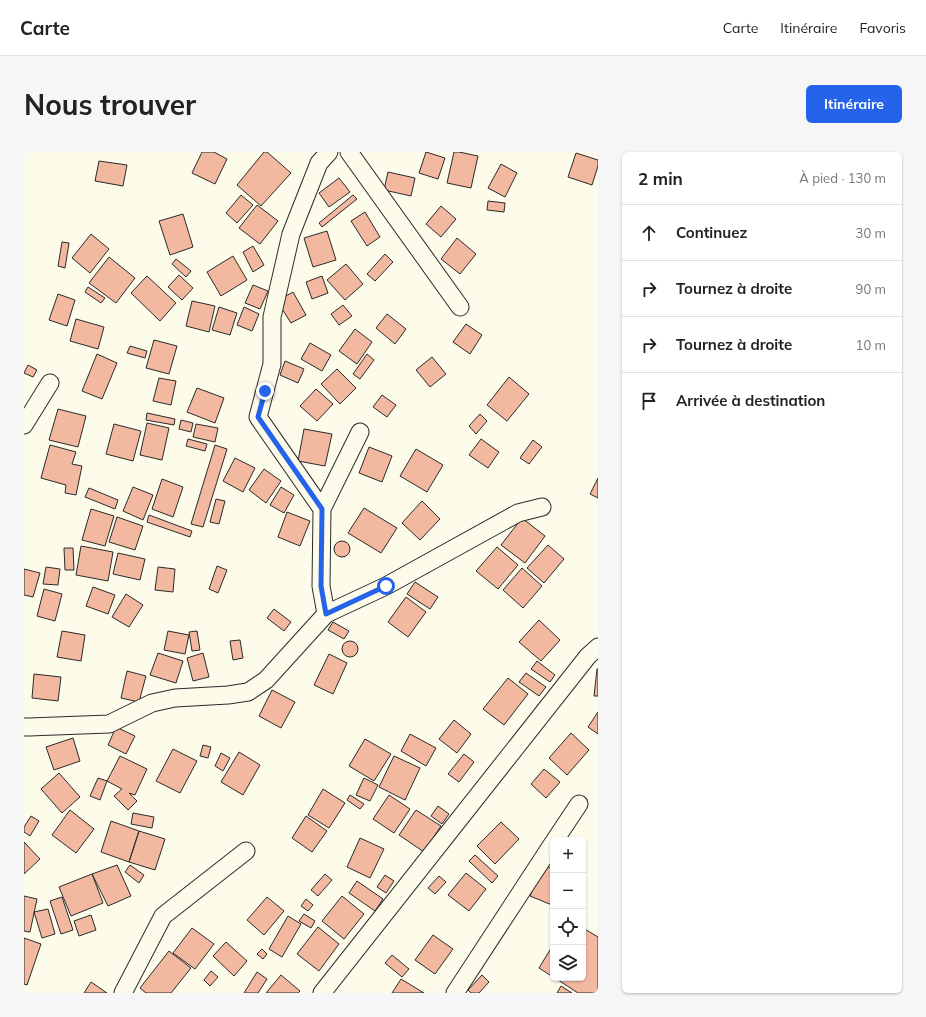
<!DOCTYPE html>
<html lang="fr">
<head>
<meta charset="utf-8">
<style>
  body { margin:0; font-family:Mulish,sans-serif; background:#f6f6f6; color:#222 }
  .controls { position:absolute; right:12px; bottom:12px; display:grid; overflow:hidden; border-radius:6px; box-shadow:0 1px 3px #0004 }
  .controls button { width:36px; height:36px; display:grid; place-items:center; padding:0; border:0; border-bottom:1px solid #e0e0e0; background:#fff; color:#222; font:20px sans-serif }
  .stop { position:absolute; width:12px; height:12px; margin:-9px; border:3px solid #2563eb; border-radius:50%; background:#fff }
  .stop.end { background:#2563eb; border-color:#fff; box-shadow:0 1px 4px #0008 }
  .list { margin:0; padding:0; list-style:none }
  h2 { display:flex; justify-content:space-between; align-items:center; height:52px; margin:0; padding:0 16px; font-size:17px }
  h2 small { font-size:13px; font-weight:400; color:#767676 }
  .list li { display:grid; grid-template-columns:26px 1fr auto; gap:12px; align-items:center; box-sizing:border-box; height:56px; padding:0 16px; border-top:1px solid #e0e0e0 }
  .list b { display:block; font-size:15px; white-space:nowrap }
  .list em { font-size:13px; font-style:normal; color:#767676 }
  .icon { flex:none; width:22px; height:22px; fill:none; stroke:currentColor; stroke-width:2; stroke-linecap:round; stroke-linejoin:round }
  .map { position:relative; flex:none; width:574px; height:841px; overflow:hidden; border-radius:6px }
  header { display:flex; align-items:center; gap:24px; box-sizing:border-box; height:56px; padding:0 20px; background:#fff; border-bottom:1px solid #e0e0e0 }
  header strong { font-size:19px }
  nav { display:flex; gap:22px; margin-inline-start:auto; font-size:14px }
  .intro { display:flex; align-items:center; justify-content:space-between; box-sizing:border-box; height:96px; padding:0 24px }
  h1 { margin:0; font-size:28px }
  .button { padding:10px 18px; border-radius:6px; background:#2563eb; color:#fff; font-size:14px; font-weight:700 }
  main { display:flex; gap:24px; padding:0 24px }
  aside { flex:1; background:#fff; border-radius:6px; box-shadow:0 1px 3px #0004 }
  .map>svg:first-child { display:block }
</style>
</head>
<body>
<header>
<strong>Carte</strong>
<nav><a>Carte</a><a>Itinéraire</a><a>Favoris</a></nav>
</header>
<div class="intro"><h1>Nous trouver</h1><a class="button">Itinéraire</a></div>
<main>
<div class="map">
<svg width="574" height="841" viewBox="0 0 574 841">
  <rect width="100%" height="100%" fill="#fdfbea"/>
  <path fill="#f2b8a0" stroke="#2b2b2b" d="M178,0H190L203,7L191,32L168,21Z
    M240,0H243L267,21L237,54L213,33Z
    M402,0L421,6L414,27L395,21Z
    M430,0H435L454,4L447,36L423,31Z
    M552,1L574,8V14L568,33L544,25Z
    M75,9L103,13L99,34L71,29Z
    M477,12L493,21L481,45L464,36Z
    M364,20L391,26L387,44L360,38Z
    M315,26L326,40L305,55L295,41Z
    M217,43L229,53L213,71L202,61Z
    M329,43L333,47L298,75L295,71Z
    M464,49L481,51L480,60L463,58Z
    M233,53L254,69L236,92L215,76Z
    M417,54L432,67L417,85L402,72Z
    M341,60L356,85L343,94L327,69Z
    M159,62L169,95L146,103L135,69Z
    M303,79L312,108L289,115L280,86Z
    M67,82L85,97L66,121L48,106Z
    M433,86L452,102L436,122L417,107Z
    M38,90L45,91L41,116L34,114Z
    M229,94L240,113L229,120L219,100Z
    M361,102L369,110L351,129L343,122Z
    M209,104L223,128L197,144L183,120Z
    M85,105L111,126L92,151L65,131Z
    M152,107L167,119L162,125L148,112Z
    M322,112L339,132L321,148L303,128Z
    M155,123L169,136L158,148L144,135Z
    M123,124L152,151L136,169L107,141Z
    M298,124L304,141L288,147L282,130Z
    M229,133L244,139L236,157L221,151Z
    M64,135L81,146L77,151L61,140Z
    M269,140L282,163L267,171L253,149Z
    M34,142L51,148L43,174L25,168Z
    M168,149L191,154L185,180L162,174Z
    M319,153L328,164L315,173L307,162Z
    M195,155L213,161L206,183L188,178Z
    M220,155L235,162L228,179L213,173Z
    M363,162L382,177L371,192L352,176Z
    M52,167L80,175L74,197L46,189Z
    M442,172L458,183L446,202L429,190Z
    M331,177L348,190L333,212L315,199Z
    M130,188L153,194L145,222L122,216Z
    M286,191L307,203L298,219L277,207Z
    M106,194L123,199L121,206L103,201Z
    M73,202L93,211L78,247L58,239Z
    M343,202L350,208L336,227L329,222Z
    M408,205L422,222L406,235L392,218Z
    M261,209L280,217L274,231L256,223Z
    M4,213L13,218L9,225L0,221Z
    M313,217L332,236L316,252L297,232Z
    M485,225L505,242L483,269L463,253Z
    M135,226L152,229L147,253L129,249Z
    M173,236L200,246L191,271L163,260Z
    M292,237L309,252L293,269L276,254Z
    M358,243L372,253L363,265L349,255Z
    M34,257L62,264L54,295L25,288Z
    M123,261L151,267L150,273L122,268Z
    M456,262L463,269L452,282L445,274Z
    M157,268L169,271L167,280L155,277Z
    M123,271L145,276L138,308L116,303Z
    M90,272L117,279L109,309L82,302Z
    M172,272L194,276L191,290L169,285Z
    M280,277L308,282L301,314L274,309Z
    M164,287L183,292L181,299L162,294Z
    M457,287L475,300L464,316L445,303Z
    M509,288L518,295L505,312L496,306Z
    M26,293L52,300L48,312L58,314L52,343L41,341L42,333L17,326Z
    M191,293L203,297L179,375L167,372Z
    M345,295L368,304L358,330L335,321Z
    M392,297L419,313L403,340L376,324Z
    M211,306L231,316L219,340L199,329Z
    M240,317L257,329L242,351L225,338Z
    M574,326V346L566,342Z
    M138,327L159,335L149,365L128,357Z
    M109,335L129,343L119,368L99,359Z
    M257,335L270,343L260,361L246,353Z
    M65,336L94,348L91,357L61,345Z
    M192,347L201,349L195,372L186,370Z
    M398,349L416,367L396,388L378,371Z
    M340,356L373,376L357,401L324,381Z
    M67,357L90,364L81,394L58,388Z
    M263,360L286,369L276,394L254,385Z
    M125,363L168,379L166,385L123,370Z
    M93,365L119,374L111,398L85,390Z
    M498,366L521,384L501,411L477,393Z
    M310 397a8 8 0 1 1 16 0a8 8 0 1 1-16 0Z
    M524,393L540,407L520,431L503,416Z
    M57,394L89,400L84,429L52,423Z
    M473,395L494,413L474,437L452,419Z
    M40,396H49L50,418H41Z
    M94,401L121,407L116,428L89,422Z
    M193,414L203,418L194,441L185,437Z
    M22,415L36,417L34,433L19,432Z
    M134,415L151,417L149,440L131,438Z
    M498,416L518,434L499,456L479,438Z
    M0,417L16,421L9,445L0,443Z
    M391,430L414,445L406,457L383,442Z
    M69,435L91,443L84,462L62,454Z
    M20,437L38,442L31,469L13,464Z
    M102,442L119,453L105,475L88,465Z
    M382,445L402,460L384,485L364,470Z
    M250,457L267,470L260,479L243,466Z
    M515,468L536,488L517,509L495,490Z
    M309,470L325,479L320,487L304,478Z
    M38,479L61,483L57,509L33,505Z
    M144,479L165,483L161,502L140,498Z
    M173,479L176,498L168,499L165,480Z
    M216,488L219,506L209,508L206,489Z
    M318 497a8 8 0 1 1 16 0a8 8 0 1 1-16 0Z
    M134,501L159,509L152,531L126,523Z
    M179,501L185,525L169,529L163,506Z
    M305,502L323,511L309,542L290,533Z
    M513,509L531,523L526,530L507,517Z
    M573,517H574V544H570Z
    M103,519L122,524L115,550L97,546Z
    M502,521L522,535L515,544L495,530Z
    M10,522L37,525L34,549L8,546Z
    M484,526L504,542L480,573L459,557Z
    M248,538L271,550L257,576L235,564Z
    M574,560V582L564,575Z
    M430,568L447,582L433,601L415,587Z
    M92,575L111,584L102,602L84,593Z
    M547,581L565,598L543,623L525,606Z
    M386,582L412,596L402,614L377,599Z
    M49,586L56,609L30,618L22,595Z
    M341,587L367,602L350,629L325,614Z
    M179,593L187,595L184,606L176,604Z
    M149,597L173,609L156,641L132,629Z
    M215,600L236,613L219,643L197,630Z
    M197,601L206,606L199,619L191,614Z
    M440,602L450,610L435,630L424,622Z
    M96,604L123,617L111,643L105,641L113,649L104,658L90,644L98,637L83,629Z
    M370,604L396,616L381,648L355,635Z
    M520,617L536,630L522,646L507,632Z
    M35,621L56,645L38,661L17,637Z
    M74,626L83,629L76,648L66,644Z
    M340,626L354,633L346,649L332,643Z
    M299,637L321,651L305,676L284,663Z
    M326,643L340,652L336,657L323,648Z
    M365,643L386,657L370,681L349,667Z
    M414,654L425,662L418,672L407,664Z
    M46,658L70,677L52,701L28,683Z
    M392,658L417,674L400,700L375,683Z
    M109,661L130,665L128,676L107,672Z
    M7,664L15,669L6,684L0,680V675Z
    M282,664L303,679L288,700L268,686Z
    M87,669L115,679L105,710L77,700Z
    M477,670L495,687L471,712L453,694Z
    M115,679L141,687L131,718L105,710Z
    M336,686L360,697L346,726L323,715Z
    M0,690L16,707L0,722Z
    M451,703L474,724L468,731L445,709Z
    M93,713L107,744L84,754L68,722Z
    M106,713L120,723L115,731L101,720Z
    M519,713L529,717V750L528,753L506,744Z
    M442,721L462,737L445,759L424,743Z
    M68,722L79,751L47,764L35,735Z
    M301,722L308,728L294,744L287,738Z
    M361,723L370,729L362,741L353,735Z
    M415,724L422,730L411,742L404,736Z
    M333,729L359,747L351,759L325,741Z
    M0,744L13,747L6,780L0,779Z
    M318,744L340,762L320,787L298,769Z
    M38,745L49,778L37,782L26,749Z
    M243,745L260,759L240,783L223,768Z
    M282,747L289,753L284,759L277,754Z
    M24,757L31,782L18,786L10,760Z
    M280,762L291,769L287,776L275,769Z
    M67,763L72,778L55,784L50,769Z
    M264,764L277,772L258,805L245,797Z
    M294,775L315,792L295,819L273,802Z
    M168,776L190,792L171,817L149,801Z
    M559,776L574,785V841H554L531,826H559Z
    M409,783L429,797L411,822L391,808Z
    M0,786L17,792L3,833L0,832Z
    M202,790L223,809L210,824L189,804Z
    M529,793V825L515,816Z
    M238,797L243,802L239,807L233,802Z
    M145,799L167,816L147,841H122L116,836Z
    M368,803L385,817L378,825L361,811Z
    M187,819L194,825L186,834L180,828Z
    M233,820L243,827L234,841H220Z
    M257,823L276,839L274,841H242Z
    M458,823L465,830L455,841H447L444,838Z
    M377,827L400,841H368Z
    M67,830L83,841H60Z
    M537,834L548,841H533Z"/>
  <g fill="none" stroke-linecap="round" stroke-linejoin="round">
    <g stroke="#2b2b2b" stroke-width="19">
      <path id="minor" d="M325,0L436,155
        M0,273L26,231
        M298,357L234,265L248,212V165L267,82L295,11L305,0
        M302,462L297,434L298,357L336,280
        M0,575H5L85,572L128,551L151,546L204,543L224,540L242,528L302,462L362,434L494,361L518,355
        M531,688L555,652
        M99,841L139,764L222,699
        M298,841L564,504L574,495
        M431,841L529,691"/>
    </g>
    <use href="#minor" stroke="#fdfbea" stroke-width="17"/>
  </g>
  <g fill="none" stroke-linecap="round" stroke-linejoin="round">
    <path stroke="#2563eb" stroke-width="5" d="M241,239L234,265L298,357L297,434L302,462L362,434"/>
  </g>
</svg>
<div class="controls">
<button>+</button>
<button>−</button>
<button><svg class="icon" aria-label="locate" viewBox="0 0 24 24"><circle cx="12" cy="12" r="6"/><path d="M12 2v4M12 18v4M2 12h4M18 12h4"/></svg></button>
<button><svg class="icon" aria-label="layers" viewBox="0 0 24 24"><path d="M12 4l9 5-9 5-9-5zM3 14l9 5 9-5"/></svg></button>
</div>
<div class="stop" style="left:362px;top:434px"></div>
<div class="stop end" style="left:241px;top:239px"></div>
</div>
<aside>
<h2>2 min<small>À pied · 130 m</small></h2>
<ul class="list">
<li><svg class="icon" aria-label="ahead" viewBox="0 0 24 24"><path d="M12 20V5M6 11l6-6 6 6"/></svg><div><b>Continuez</b></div><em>30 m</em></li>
<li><svg class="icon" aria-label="right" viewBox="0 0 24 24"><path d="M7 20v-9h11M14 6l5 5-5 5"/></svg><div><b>Tournez à droite</b></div><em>90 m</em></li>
<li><svg class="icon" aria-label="right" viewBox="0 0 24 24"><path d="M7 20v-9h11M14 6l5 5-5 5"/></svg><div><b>Tournez à droite</b></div><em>10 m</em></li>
<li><svg class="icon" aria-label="arrive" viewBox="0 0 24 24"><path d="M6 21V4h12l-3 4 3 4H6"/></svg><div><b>Arrivée à destination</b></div></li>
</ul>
</aside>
</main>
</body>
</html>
